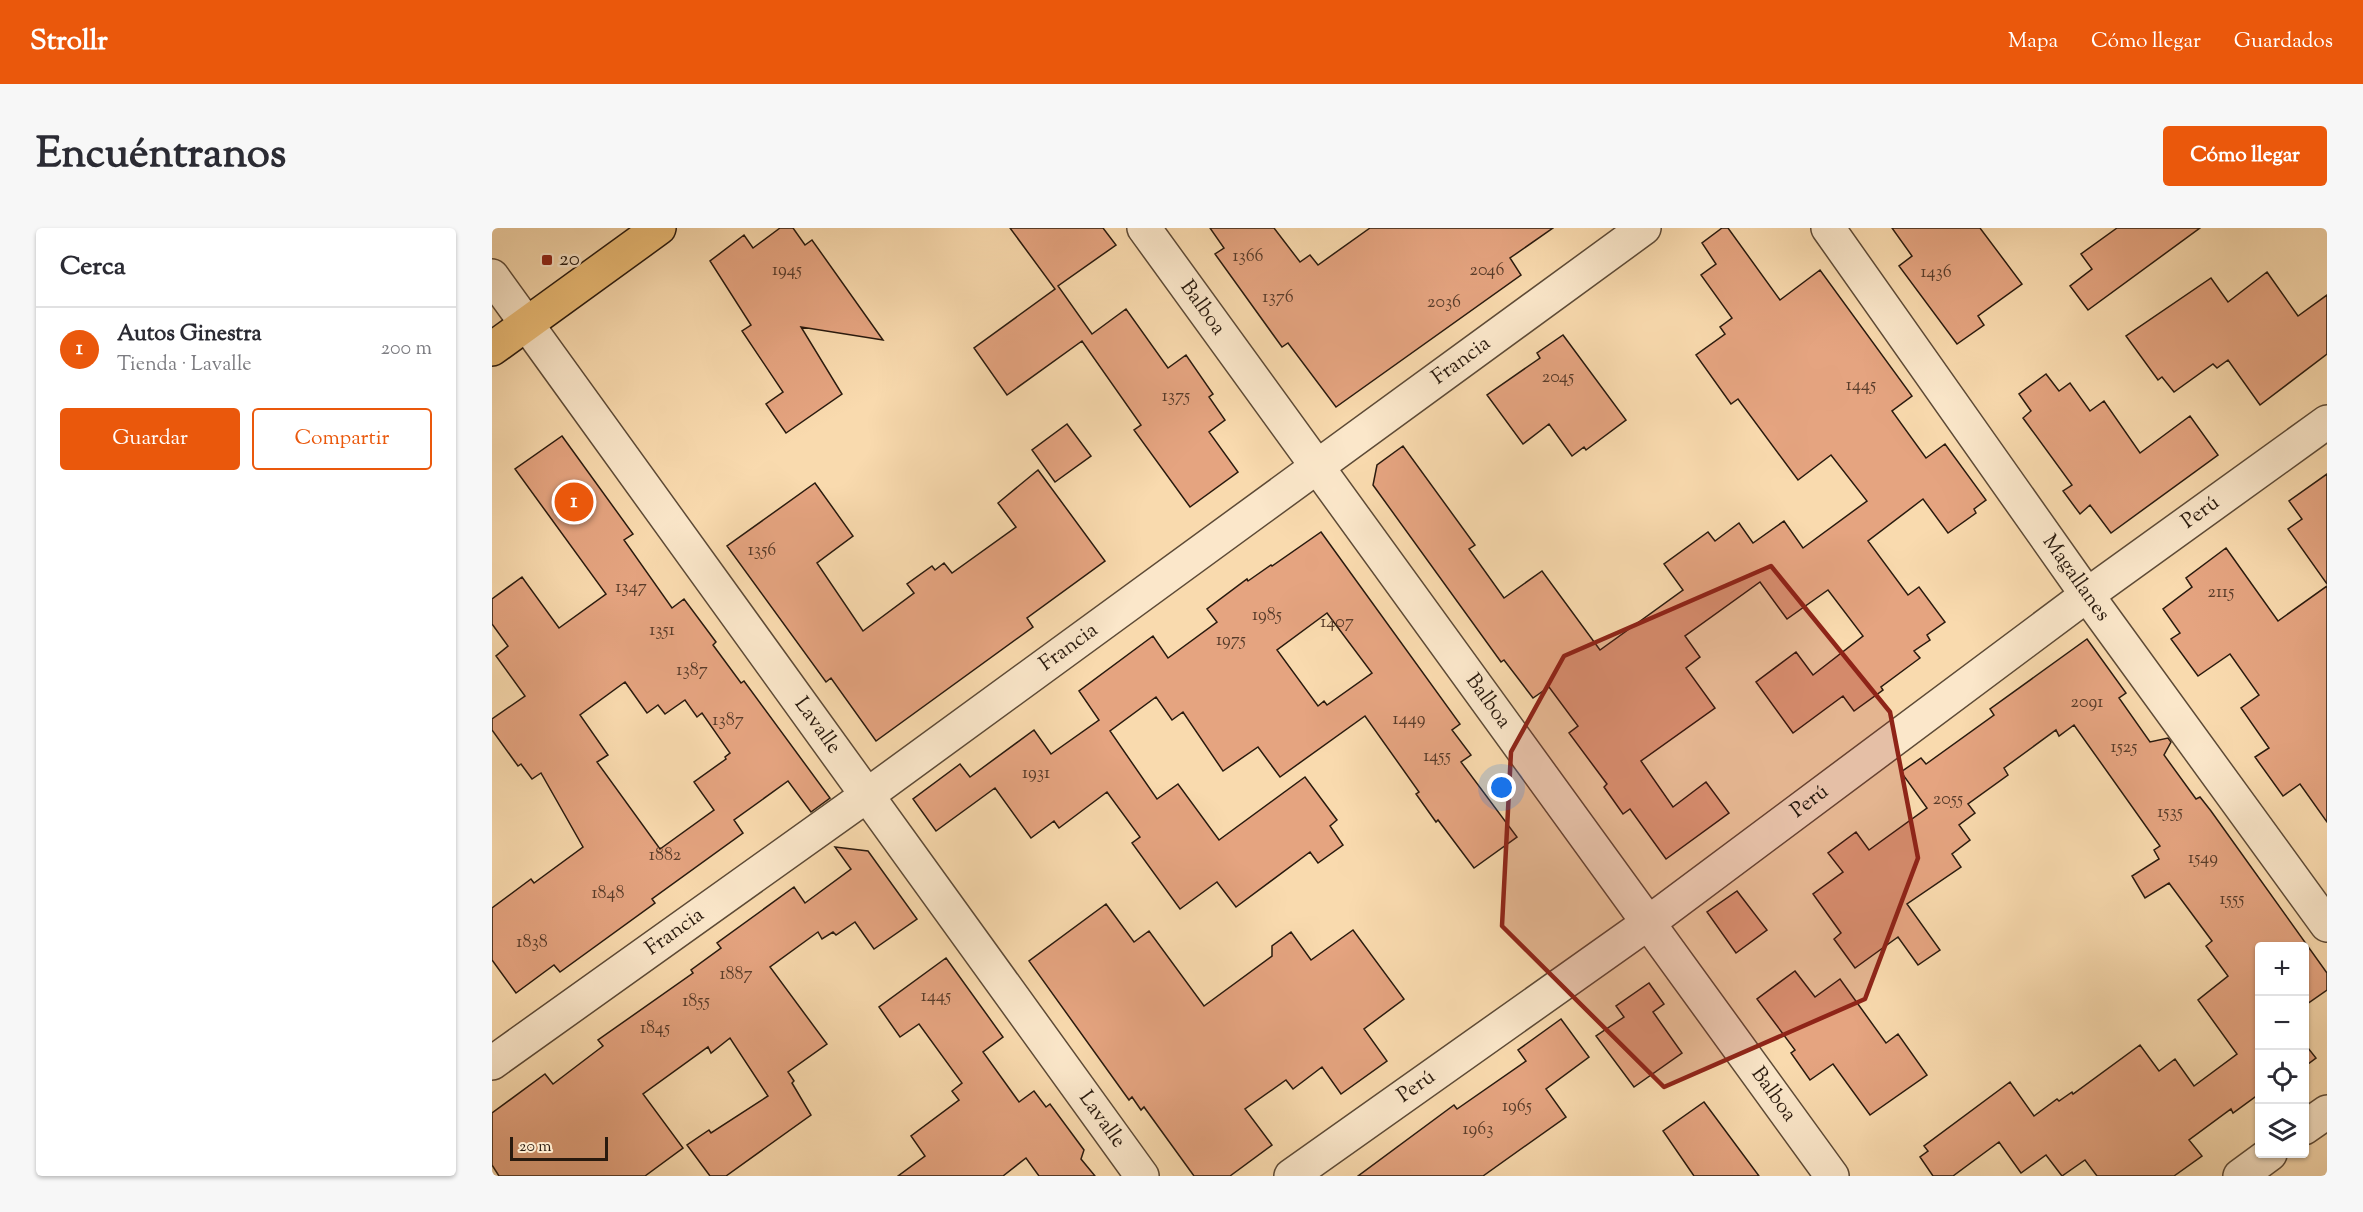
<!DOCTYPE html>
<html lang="es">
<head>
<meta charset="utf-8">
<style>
  body { margin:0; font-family:"Sorts Mill Goudy",serif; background:#f7f7f7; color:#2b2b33 }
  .controls { position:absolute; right:18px; bottom:18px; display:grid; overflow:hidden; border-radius:6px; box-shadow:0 2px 4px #0004 }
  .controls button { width:54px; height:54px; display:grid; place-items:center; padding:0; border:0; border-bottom:2px solid #e1e1e2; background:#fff; color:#2b2b33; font:30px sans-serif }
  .scale { position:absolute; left:18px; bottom:15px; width:98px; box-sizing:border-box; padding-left:6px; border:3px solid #291a0e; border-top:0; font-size:16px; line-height:21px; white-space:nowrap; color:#291a0e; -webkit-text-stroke:4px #fbe7ca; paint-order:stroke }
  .you { position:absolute; left:1010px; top:560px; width:21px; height:21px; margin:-15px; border:4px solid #fff; border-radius:50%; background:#1a73e8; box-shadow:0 0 0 9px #1a73e833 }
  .badge { display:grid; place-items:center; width:39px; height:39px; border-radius:50%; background:#ea580c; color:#fff; font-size:20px; font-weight:700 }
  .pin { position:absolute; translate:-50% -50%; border:3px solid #fff; box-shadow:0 2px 6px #0006 }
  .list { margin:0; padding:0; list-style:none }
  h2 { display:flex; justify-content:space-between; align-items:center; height:78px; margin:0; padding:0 24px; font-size:26px }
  h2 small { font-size:20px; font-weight:400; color:#7c7c81 }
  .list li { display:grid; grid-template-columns:39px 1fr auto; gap:18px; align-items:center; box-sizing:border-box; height:84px; padding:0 24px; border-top:2px solid #e1e1e2 }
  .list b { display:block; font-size:22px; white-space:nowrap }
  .list p { margin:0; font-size:20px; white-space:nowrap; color:#7c7c81 }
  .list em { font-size:20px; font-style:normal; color:#7c7c81 }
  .actions { display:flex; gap:12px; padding:18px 24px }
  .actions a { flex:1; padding:14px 0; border:2px solid #ea580c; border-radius:6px; text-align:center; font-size:21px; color:#ea580c }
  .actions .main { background:#ea580c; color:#fff }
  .icon { flex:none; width:33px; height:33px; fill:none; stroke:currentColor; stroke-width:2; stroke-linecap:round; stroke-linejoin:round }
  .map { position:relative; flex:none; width:1835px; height:948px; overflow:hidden; border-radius:6px }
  header { display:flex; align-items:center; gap:36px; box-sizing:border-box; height:84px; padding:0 30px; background:#ea580c; color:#fff }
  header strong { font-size:28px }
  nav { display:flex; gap:33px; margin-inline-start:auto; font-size:21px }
  .intro { display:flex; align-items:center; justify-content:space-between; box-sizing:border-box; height:144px; padding:0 36px }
  h1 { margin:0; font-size:42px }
  .button { padding:15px 27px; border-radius:6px; background:#ea580c; color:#fff; font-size:21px; font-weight:700 }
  main { display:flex; gap:36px; padding:0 36px }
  aside { flex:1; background:#fff; border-radius:6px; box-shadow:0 2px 4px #0004 }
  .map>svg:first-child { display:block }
</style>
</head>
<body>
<header>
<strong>Strollr</strong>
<nav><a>Mapa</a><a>Cómo llegar</a><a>Guardados</a></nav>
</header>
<div class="intro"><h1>Encuéntranos</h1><a class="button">Cómo llegar</a></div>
<main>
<aside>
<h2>Cerca<small></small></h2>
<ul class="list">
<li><span class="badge">1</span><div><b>Autos Ginestra</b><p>Tienda · Lavalle</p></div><em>200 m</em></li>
</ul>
<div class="actions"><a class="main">Guardar</a><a>Compartir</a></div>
</aside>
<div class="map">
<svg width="1835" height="948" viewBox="0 0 1835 948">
  <rect width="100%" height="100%" fill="#f9daae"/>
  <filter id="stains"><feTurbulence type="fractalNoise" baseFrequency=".00333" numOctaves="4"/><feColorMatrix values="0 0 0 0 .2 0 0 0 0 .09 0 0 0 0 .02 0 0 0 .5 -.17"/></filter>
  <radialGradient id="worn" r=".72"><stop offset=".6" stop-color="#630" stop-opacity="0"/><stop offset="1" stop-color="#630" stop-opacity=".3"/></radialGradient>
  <path fill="#e5a480" stroke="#291a0e" stroke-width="1.5" fill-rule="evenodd" d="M288,0H301L313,17L320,12L391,112L309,99L350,166L294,205L274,176L291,164L250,103L259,97L218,33L252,7L261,20Z
    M518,0H611L624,17L566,58L600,106L634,81L676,140L694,127L721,166L717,169L733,192L717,204L746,244L698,279L642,202L649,197L590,113L515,167L482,120L563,61Z
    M718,0H782L808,34L818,27L826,37L878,0H1061L1018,30L1029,47L844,179L796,115L790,119L723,26L732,20Z
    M1230,0H1236L1288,72L1328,42L1420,168L1400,183L1434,230L1453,216L1494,272L1482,281L1484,285L1456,305L1431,271L1376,313L1416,367L1427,359L1453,394L1435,407L1438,412L1422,423L1428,430L1389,459L1391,462L1362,483L1351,468L1301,505L1264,454L1304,424L1321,447L1371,408L1336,362L1295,391L1268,354L1193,408L1208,429L1194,440L1223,480L1149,533L1181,579L1214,554L1237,585L1174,631L1138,581L1131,586L1112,559L1115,556L1077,505L1086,498L1057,459L1041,470L1012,432L1009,434L881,257L885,237L911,218L983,317L977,321L1012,370L1050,343L1108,422L1191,362L1172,336L1216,304L1223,313L1247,295L1261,315L1292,293L1311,320L1375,273L1339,227L1306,252L1246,171L1239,176L1204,127L1233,106L1228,99L1240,90L1209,47L1224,36L1210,15Z
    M1400,0H1488L1530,56L1486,88L1492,97L1465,116L1407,38L1420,28Z
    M1625,0H1708L1596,82L1578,58L1600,41L1589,26Z
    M1775,44L1806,88L1835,67V126L1768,177L1736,132L1725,140L1721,136L1682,164L1670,149L1666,152L1634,108L1719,50L1736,74Z
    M1071,107L1134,192L1094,222L1092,219L1080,228L1057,196L1031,216L995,167L1048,130L1045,125Z
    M1554,146L1567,163L1578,155L1598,183L1612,173L1648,225L1698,188L1726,227L1619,305L1598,277L1588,286L1571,263L1580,257L1531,190L1539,183L1527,166Z
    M575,196L599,228L563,254L540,222Z
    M70,208L141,306L132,312L180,380L192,371L224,414L221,417L249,455L252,453L338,570L319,584L296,553L242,592L251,605L160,671L163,675L68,744L62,737L24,765L0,732V680L39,651L42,655L91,619L49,545L40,551L29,536L26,538L0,502V491L33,468L4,428L16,418L0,396V371L30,349L67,400L114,366L23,241ZM133,454L155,485L166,477L173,486L193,472L205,489L210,485L238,525L233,529L234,531L202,554L222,582L168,621L105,534L116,527L88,487Z
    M546,242L613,333L535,390L541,399L384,513L339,450L334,454L235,318L323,255L361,308L325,335L371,403L422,365L415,356L440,338L443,342L452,335L460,345L524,299L506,275Z
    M1835,246V356L1796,301L1810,291L1797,273Z
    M829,304L968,496L960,502L979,527L969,534L1025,609L982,640L946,592L944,594L924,566L927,564L873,488L788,549L766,519L731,543L691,484L680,492L664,469L618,503L665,571L686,556L727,612L813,549L845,592L838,598L851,617L826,635L818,624L744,679L725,654L688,681L640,615L648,609L615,564L567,600L562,593L539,610L503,560L444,603L421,571L468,536L478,549L542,502L559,526L607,492L587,463L661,408L676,430L725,394L715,381L755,351L756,353L779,337L780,338ZM835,385L880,445L835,477L832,473L826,478L785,422Z
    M1734,320L1786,393L1835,358V594L1808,556L1791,568L1763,529L1777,520L1749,480L1767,467L1738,426L1706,448L1679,411L1688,405L1671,381L1700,359L1694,350Z
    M1595,411L1634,465L1627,470L1658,514L1676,510L1679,514L1672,527L1704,571L1708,569L1719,583L1835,745V762L1812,778V718H1767V866L1741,885L1739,881L1697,912L1710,928L1682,948H1605L1593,932L1570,948L1554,927L1529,945L1507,914L1461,948H1441L1428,929L1436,923L1432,918L1518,854L1542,888L1565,871L1567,873L1580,864L1581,866L1648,817L1667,843L1683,831L1702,858L1745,826L1706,772L1736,748L1714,718L1720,713L1677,655L1653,670L1640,648L1667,631L1662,622L1668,618L1582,497L1567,508L1564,502L1512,540L1516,547L1476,576L1483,585L1467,597L1478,612L1460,626L1469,639L1415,676L1448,722L1426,737L1406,709L1363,740L1342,711L1349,705L1321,666L1351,644L1336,625L1364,604L1377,622L1435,580L1409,544L1429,530L1434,536L1502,487L1498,481Z
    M343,619L376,623L425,691L382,721L363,694L344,707L341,704L330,711L326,704L278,739L335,816L296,844L302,853L300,855L319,887L234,948H218L195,917L217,902L219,905L276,868L238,810L219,825L216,819L151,866L191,920L153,948H7L0,937V885L53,846L61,856L111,818L106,812L201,745L199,742L229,720L225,715L302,659L313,675L359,641Z
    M1245,663L1275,702L1244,725L1215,684Z
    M614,676L642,714L657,703L712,778L780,728V718L799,704L819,732L861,702L912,771L872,801L895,833L849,866L830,839L801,861L794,852L753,881L780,917L738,948H702L652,879L649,882L640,869L637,872L537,733Z
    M454,730L511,809L491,824L527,874L542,863L554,879L558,876L592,922L589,931L603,948H547L534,930L511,948H406L433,928L419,908L467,872L460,863L470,855L427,796L408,809L387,779Z
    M1303,743L1323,769L1348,751L1394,815L1406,806L1435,847L1378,887L1341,836L1318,852L1299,825L1303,822L1265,771Z
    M1157,755L1172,776L1161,784L1190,825L1142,859L1104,808L1132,789L1124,778Z
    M1069,791L1097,829L1054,861L1074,889L991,948H866L962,877L965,881L1034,833L1026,822Z
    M1812,815L1824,830L1812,839Z
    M1212,874L1267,948H1202L1171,903Z"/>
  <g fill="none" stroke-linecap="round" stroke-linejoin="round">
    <g stroke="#5d4a36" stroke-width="36">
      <g id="minor">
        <path id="s1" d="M652,0L1340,948"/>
        <path id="s2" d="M1336,0L1595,367L1835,697"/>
        <path id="s3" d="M0,48L650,948"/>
        <path id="s4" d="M0,835L374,568L1152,0"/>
        <path d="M1812,900L1835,884"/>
        <path id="s5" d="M799,948L1156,695L1595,367L1835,194"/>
        <path d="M1748,948L1778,926"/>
      </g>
    </g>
    <g stroke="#291a0e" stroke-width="36">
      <path id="major" d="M0,121L167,0"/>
    </g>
    <use href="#minor" stroke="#fbe7ca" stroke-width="33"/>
    <use href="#major" stroke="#ecbd77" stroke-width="33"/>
  </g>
  <path fill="#8f2418" fill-opacity="0.2" stroke="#8f2418" stroke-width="4.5" stroke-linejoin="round" d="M1279,338L1398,484L1426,630L1373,771L1172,859L1010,698L1019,524L1072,428Z"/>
  <rect fill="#8f2418" stroke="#fbe7ca" stroke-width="2" x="49" y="26" width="12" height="12" rx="3"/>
  <g text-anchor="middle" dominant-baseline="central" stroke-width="5" stroke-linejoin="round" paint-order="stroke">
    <g font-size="18" fill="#583c2a">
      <text x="756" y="29">1366</text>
      <text x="295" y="43">1945</text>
      <text x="995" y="43">2046</text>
      <text x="1444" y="45">1436</text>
      <text x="786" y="70">1376</text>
      <text x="952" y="75">2036</text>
      <text x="1066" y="150">2045</text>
      <text x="1369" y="158">1445</text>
      <text x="684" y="169">1375</text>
      <text x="270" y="323">1356</text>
      <text x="139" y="360">1347</text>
      <text x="1729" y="365">2115</text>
      <text x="775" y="388">1985</text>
      <text x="845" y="395">1407</text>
      <text x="170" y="403">1351</text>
      <text x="739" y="413">1975</text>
      <text x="200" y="443">1387</text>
      <text x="1595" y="475">2091</text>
      <text x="917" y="492">1449</text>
      <text x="236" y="493">1387</text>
      <text x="1632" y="520">1525</text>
      <text x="945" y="529">1455</text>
      <text x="544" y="546">1931</text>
      <text x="1456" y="572">2055</text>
      <text x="1678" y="585">1535</text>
      <text x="173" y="628">1882</text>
      <text x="1711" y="631">1549</text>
      <text x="116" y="666">1848</text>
      <text x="1740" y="672">1555</text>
      <text x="40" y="715">1838</text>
      <text x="244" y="747">1887</text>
      <text x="444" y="769">1445</text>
      <text x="204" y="774">1855</text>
      <text x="163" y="801">1845</text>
      <text x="1025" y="879">1965</text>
      <text x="986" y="902">1963</text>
    </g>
    <g font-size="21" fill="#291a0e" stroke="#fbe7ca" text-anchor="start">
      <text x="67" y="32">20</text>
    </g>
    <g font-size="21" fill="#291a0e" stroke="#fbe7ca">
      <text stroke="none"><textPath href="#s1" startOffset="99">Balboa</textPath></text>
      <text stroke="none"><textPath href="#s4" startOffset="1197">Francia</textPath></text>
      <text stroke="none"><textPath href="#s5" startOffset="1126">Perú</textPath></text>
      <text stroke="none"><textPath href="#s2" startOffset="429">Magallanes</textPath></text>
      <text stroke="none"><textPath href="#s4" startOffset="711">Francia</textPath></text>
      <text stroke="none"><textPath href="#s1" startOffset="585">Balboa</textPath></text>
      <text stroke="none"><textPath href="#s3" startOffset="555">Lavalle</textPath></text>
      <text stroke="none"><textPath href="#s5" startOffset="640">Perú</textPath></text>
      <text stroke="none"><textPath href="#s4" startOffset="225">Francia</textPath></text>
      <text stroke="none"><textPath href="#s5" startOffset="154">Perú</textPath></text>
      <text stroke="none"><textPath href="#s1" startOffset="1071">Balboa</textPath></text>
      <text stroke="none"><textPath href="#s3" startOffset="1041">Lavalle</textPath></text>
    </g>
  </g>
  <rect width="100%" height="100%" filter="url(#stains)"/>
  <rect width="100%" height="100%" fill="url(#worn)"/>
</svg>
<div class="controls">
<button>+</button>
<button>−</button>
<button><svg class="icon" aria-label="locate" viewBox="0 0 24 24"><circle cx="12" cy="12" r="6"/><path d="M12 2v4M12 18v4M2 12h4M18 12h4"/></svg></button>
<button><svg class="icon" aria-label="layers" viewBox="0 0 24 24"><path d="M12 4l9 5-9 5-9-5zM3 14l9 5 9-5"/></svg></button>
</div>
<div class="scale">20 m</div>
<div class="you"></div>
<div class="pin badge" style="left:82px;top:274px">1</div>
</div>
</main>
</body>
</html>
